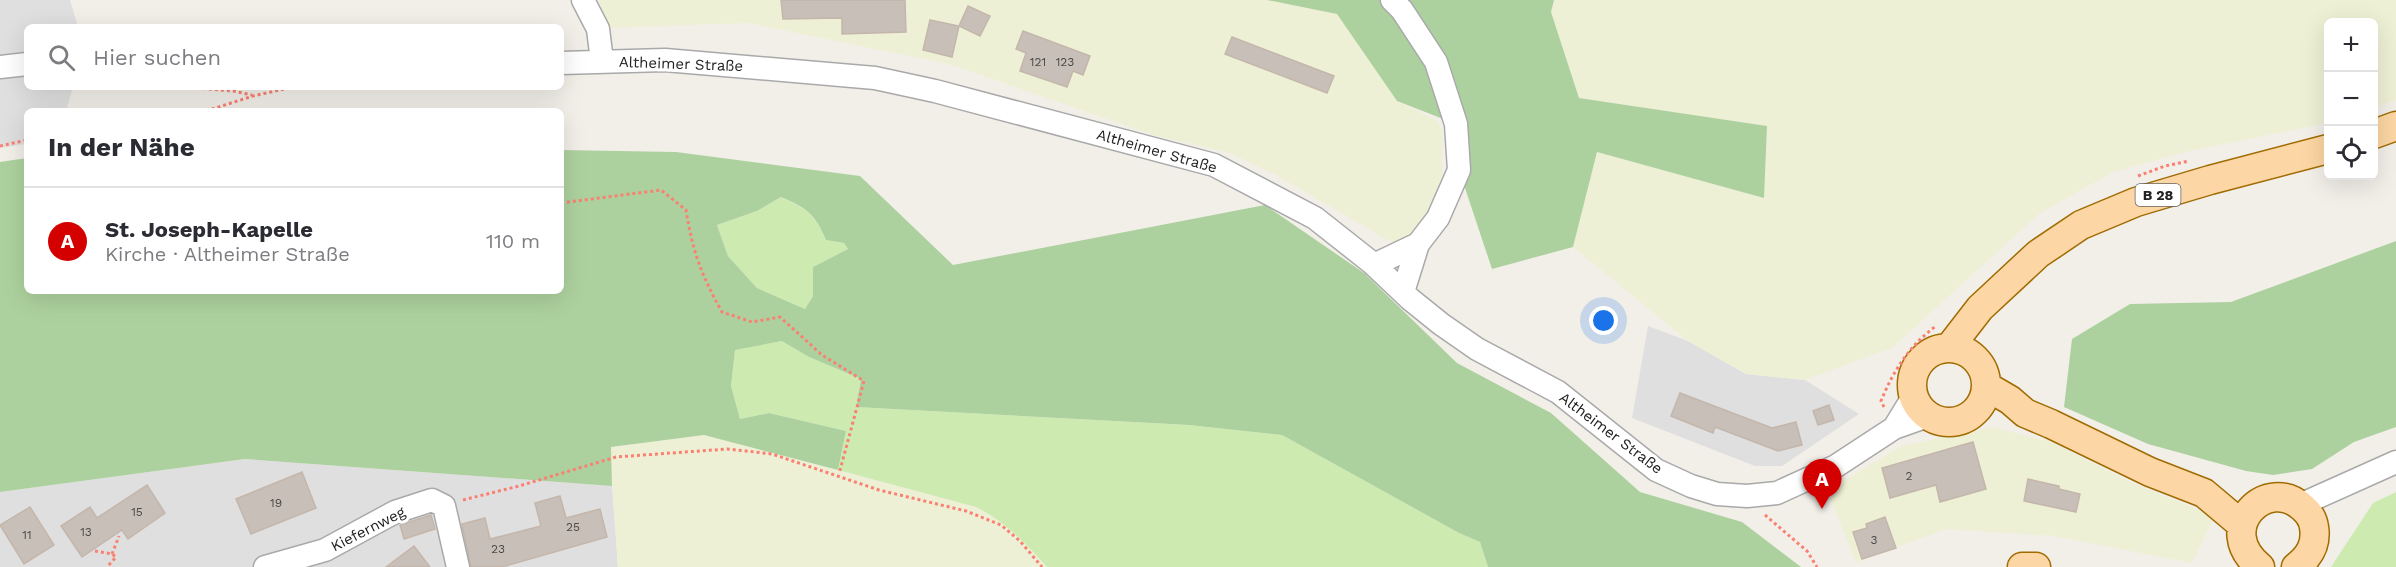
<!DOCTYPE html>
<html lang="de">
<head>
<meta charset="utf-8">
<style>
  body { margin:0; font-family:"Work Sans",sans-serif; background:#f2f2f3; color:#2b2b33 }
  .controls { position:absolute; right:18px; top:18px; display:grid; overflow:hidden; border-radius:9px; box-shadow:0 6px 24px #0002 }
  .controls button { width:54px; height:54px; display:grid; place-items:center; padding:0; border:0; border-bottom:2px solid #e1e1e2; background:#fff; color:#2b2b33; font:30px sans-serif }
  .you { position:absolute; left:1604px; top:321px; width:21px; height:21px; margin:-15px; border:4px solid #fff; border-radius:50%; background:#1a73e8; box-shadow:0 0 0 9px #1a73e833 }
  .badge { display:grid; place-items:center; width:39px; height:39px; border-radius:50%; background:#d40000; color:#fff; font-size:20px; font-weight:700 }
  .pin { position:absolute; translate:-50% -50px; filter:drop-shadow(0 2px 3px #0008) }
  .pin::after { content:''; position:absolute; top:32px; width:21px; height:18px; background:inherit; clip-path:polygon(0 0,100% 0,50% 100%) }
  .list { margin:0; padding:0; list-style:none }
  h2 { display:flex; justify-content:space-between; align-items:center; height:78px; margin:0; padding:0 24px; font-size:26px }
  h2 small { font-size:20px; font-weight:400; color:#7c7c81 }
  .list li { display:grid; grid-template-columns:39px 1fr auto; gap:18px; align-items:center; box-sizing:border-box; height:108px; padding:0 24px; border-top:2px solid #e1e1e2 }
  .list b { display:block; font-size:22px; white-space:nowrap }
  .list p { margin:0; font-size:20px; white-space:nowrap; color:#7c7c81 }
  .list em { font-size:20px; font-style:normal; color:#7c7c81 }
  .icon { flex:none; width:33px; height:33px; fill:none; stroke:currentColor; stroke-width:2; stroke-linecap:round; stroke-linejoin:round }
  .map { position:relative; flex:none; width:2396px; height:567px; overflow:hidden }
  .search { position:absolute; background:#fff; box-shadow:0 6px 24px #0002; left:24px; top:24px; width:540px; height:66px; display:flex; align-items:center; gap:15px; box-sizing:border-box; padding:0 21px; border-radius:9px; color:#7c7c81; font-size:22px }
  .panel { position:absolute; background:#fff; box-shadow:0 6px 24px #0002; left:24px; top:108px; width:540px; height:186px; border-radius:9px }
  .map>svg:first-child { display:block }
</style>
</head>
<body>
<div class="map">
<svg width="2396" height="567" viewBox="0 0 2396 567">
  <rect width="100%" height="100%" fill="#f2efe9"/>
  <path fill="#e0dfdf" d="M0,0H70L78,27H27V87H73L66,111H27V144L0,148Z
    M1648,326L1688,341L1746,374L1805,380L1859,414L1782,466H1755L1632,418Z
    M245,459L612,486L618,567H0V492Z"/>
  <path fill="#eef0d5" d="M599,0H1267L1338,14L1397,101L1436,120L1443,132L1442,175L1427,220L1406,248L1384,238L1278,176L1230,153L1153,135L949,64L749,23L608,28Z
    M1554,0H2396V100L2374,108V22H2328V123L2185,152L2113,172L2039,214L1892,348L1805,380L1746,374L1688,341L1573,247L1597,152L1764,198L1767,126L1579,98L1551,12Z
    M1991,427L2052,442L2130,482L2215,516L2192,563L2054,536L1946,529L1856,562L1827,491L1901,446Z
    M704,435L976,507L997,518L1012,529L1047,567H618L610,447Z"/>
  <path fill="#cdebb0" d="M781,197C807,209 814,213 826,240L844,243L848,249L813,267V296L805,309L757,288L728,256L717,225L757,211Z
    M783,341L809,357L861,379L856,407L1189,425L1282,435L1459,533L1480,542L1488,567H1047C1024,542 1007,523 976,507L838,470L846,431L769,413L740,419L731,386L735,349Z
    M2396,492V567H2331L2373,503Z"/>
  <path fill="#add19e" fill-rule="evenodd" d="M1267,0H1554L1551,12L1579,98L1767,126L1764,198L1597,152L1573,247L1492,269L1459,170L1456,124L1397,101L1337,14Z
    M561,150L676,152L860,176L953,265L1265,205L1364,273L1457,363L1551,413L1640,492L1742,522L1801,567H1488L1480,542L1459,533L1282,435L1189,425L856,407L861,379L809,357L782,341L735,350L731,386L740,419L769,413L846,431L838,470L704,435L611,447L612,486L245,459L0,492V162L27,158V291H561ZM781,197C807,208 815,214 826,240L844,243L848,249L813,267V296L805,309L757,288L728,256L717,225L757,211Z
    M2396,241V427L2354,442L2312,469L2273,475L2246,471L2148,444L2064,407L2072,339L2130,304L2231,302Z"/>
  <path fill="#c7bfb8" stroke="#c4b6ab" stroke-width="1.5" d="M781,0H905L906,32L842,34V18L783,19Z
    M968,6L990,16L980,36L959,26Z
    M930,20L959,26L952,57L923,50Z
    M1023,31L1090,56L1083,75L1073,71L1067,87L1020,71L1026,53L1016,49Z
    M1232,37L1334,76L1327,93L1225,54Z
    M1680,393L1772,428L1796,422L1802,445L1778,451L1715,427L1713,433L1671,416Z
    M1829,405L1834,420L1818,425L1813,411Z
    M1973,442L1986,489L1940,502L1936,485L1890,498L1882,468Z
    M302,472L316,508L251,534L236,499Z
    M2028,479L2059,486V489L2080,494L2076,512L2024,501Z
    M147,485L165,513L128,539L122,530L82,557L61,526L90,507L97,518Z
    M560,496L566,518L600,509L607,537L502,567H471L462,524L485,518L490,539L541,526L535,503Z
    M30,507L54,545L24,564L0,525Z
    M431,515L435,529L404,539L400,525Z
    M1885,517L1896,548L1862,559L1853,532L1867,528L1866,524Z
    M414,546L430,567H386Z"/>
  <g fill="none" stroke-linecap="round" stroke-linejoin="round">
    <g stroke="#a9a9a9" stroke-width="25">
      <path id="minor" d="M583,0L598,29L602,61
        M1392,0L1402,10L1436,62L1456,124L1459,170L1438,218L1418,244L1403,292
        M561,63L665,60L875,78L935,91L1214,165L1315,218L1372,263L1410,299L1441,324L1477,349L1558,392L1656,470L1691,486L1717,494L1747,496L1777,493L1836,466L1894,428L1928,416
        M0,67L27,64
        M1374,265L1418,244
        M1894,428L1913,397
        M2300,505L2396,462
        M265,567L325,550L395,512L432,500L444,506L458,567"/>
    </g>
    <g stroke="#a06b00" stroke-width="31">
      <path id="major" d="M2374,134L2396,126
        M1949,348L1980,308L2038,254L2081,225L2136,202L2210,180L2328,149
        M1912 385a37 37 0 1 1 74 0a37 37 0 1 1-74 0Z
        M1986,386L2010,400L2025,413L2051,424L2150,472L2204,493L2242,525
        M2022,567H2036
        M2260,567C2212,528 2268,474 2303,508C2309,513 2313,520 2314,527C2317,545 2309,557 2296,567"/>
    </g>
    <path stroke="#fa8072" stroke-width="3" stroke-dasharray="3 3" stroke-linecap="butt" d="M185,87L233,91L252,95
      M206,111L253,96L293,87
      M0,146L27,140
      M2138,176L2165,166L2189,161
      M561,203L661,190L686,210C693,253 701,274 722,312L752,322L780,317L822,355L864,381L839,474
      M1884,407L1881,401C1893,371 1910,345 1936,326
      M463,500L519,486L616,457L727,449L746,451L772,454L879,490L966,511L1001,525L1020,541L1042,567
      M1765,515L1807,551L1817,567
      M95,551L112,554L116,557L107,567
      M112,554L119,536"/>
    <use href="#minor" stroke="#fff" stroke-width="22"/>
    <use href="#major" stroke="#fcd6a4" stroke-width="28"/>
  </g>
  <g text-anchor="middle" dominant-baseline="central" stroke-width="6" stroke-linejoin="round" paint-order="stroke">
    <g font-size="12" fill="#4b4948">
      <text x="1038" y="62">121</text>
      <text x="1065" y="62">123</text>
      <text x="1909" y="476">2</text>
      <text x="276" y="503">19</text>
      <text x="137" y="512">15</text>
      <text x="573" y="527">25</text>
      <text x="86" y="532">13</text>
      <text x="27" y="535">11</text>
      <text x="1874" y="540">3</text>
      <text x="498" y="549">23</text>
    </g>
    <rect fill="#fff" stroke="#646464" stroke-width="1.5" x="2135.5" y="184" width="45" height="22" rx="4.5"/>
    <g font-size="14" font-weight="bold" fill="#222">
      <text x="2158" y="195">B 28</text>
    </g>
    <g font-size="15" fill="#222" stroke="#fff">
      <text transform="translate(681 64) rotate(2)">Altheimer Straße</text>
      <text transform="translate(1157 151) rotate(16)">Altheimer Straße</text>
      <text transform="translate(1611 433) rotate(37)">Altheimer Straße</text>
      <text transform="translate(368 529) rotate(-27)">Kiefernweg</text>
    </g>
  </g>
</svg>
<div class="controls">
<button>+</button>
<button>−</button>
<button><svg class="icon" aria-label="locate" viewBox="0 0 24 24"><circle cx="12" cy="12" r="6"/><path d="M12 2v4M12 18v4M2 12h4M18 12h4"/></svg></button>
</div>
<div class="you"></div>
<div class="pin badge" style="left:1822px;top:509px">A</div>
<div class="search"><svg class="icon" aria-label="search" viewBox="0 0 24 24"><circle cx="10" cy="10" r="6"/><path d="M15 15l6 6"/></svg>Hier suchen</div>
<section class="panel">
<h2>In der Nähe<small></small></h2>
<ul class="list">
<li><span class="badge">A</span><div><b>St. Joseph-Kapelle</b><p>Kirche · Altheimer Straße</p></div><em>110 m</em></li>
</ul>
</section>
</div>
</body>
</html>
